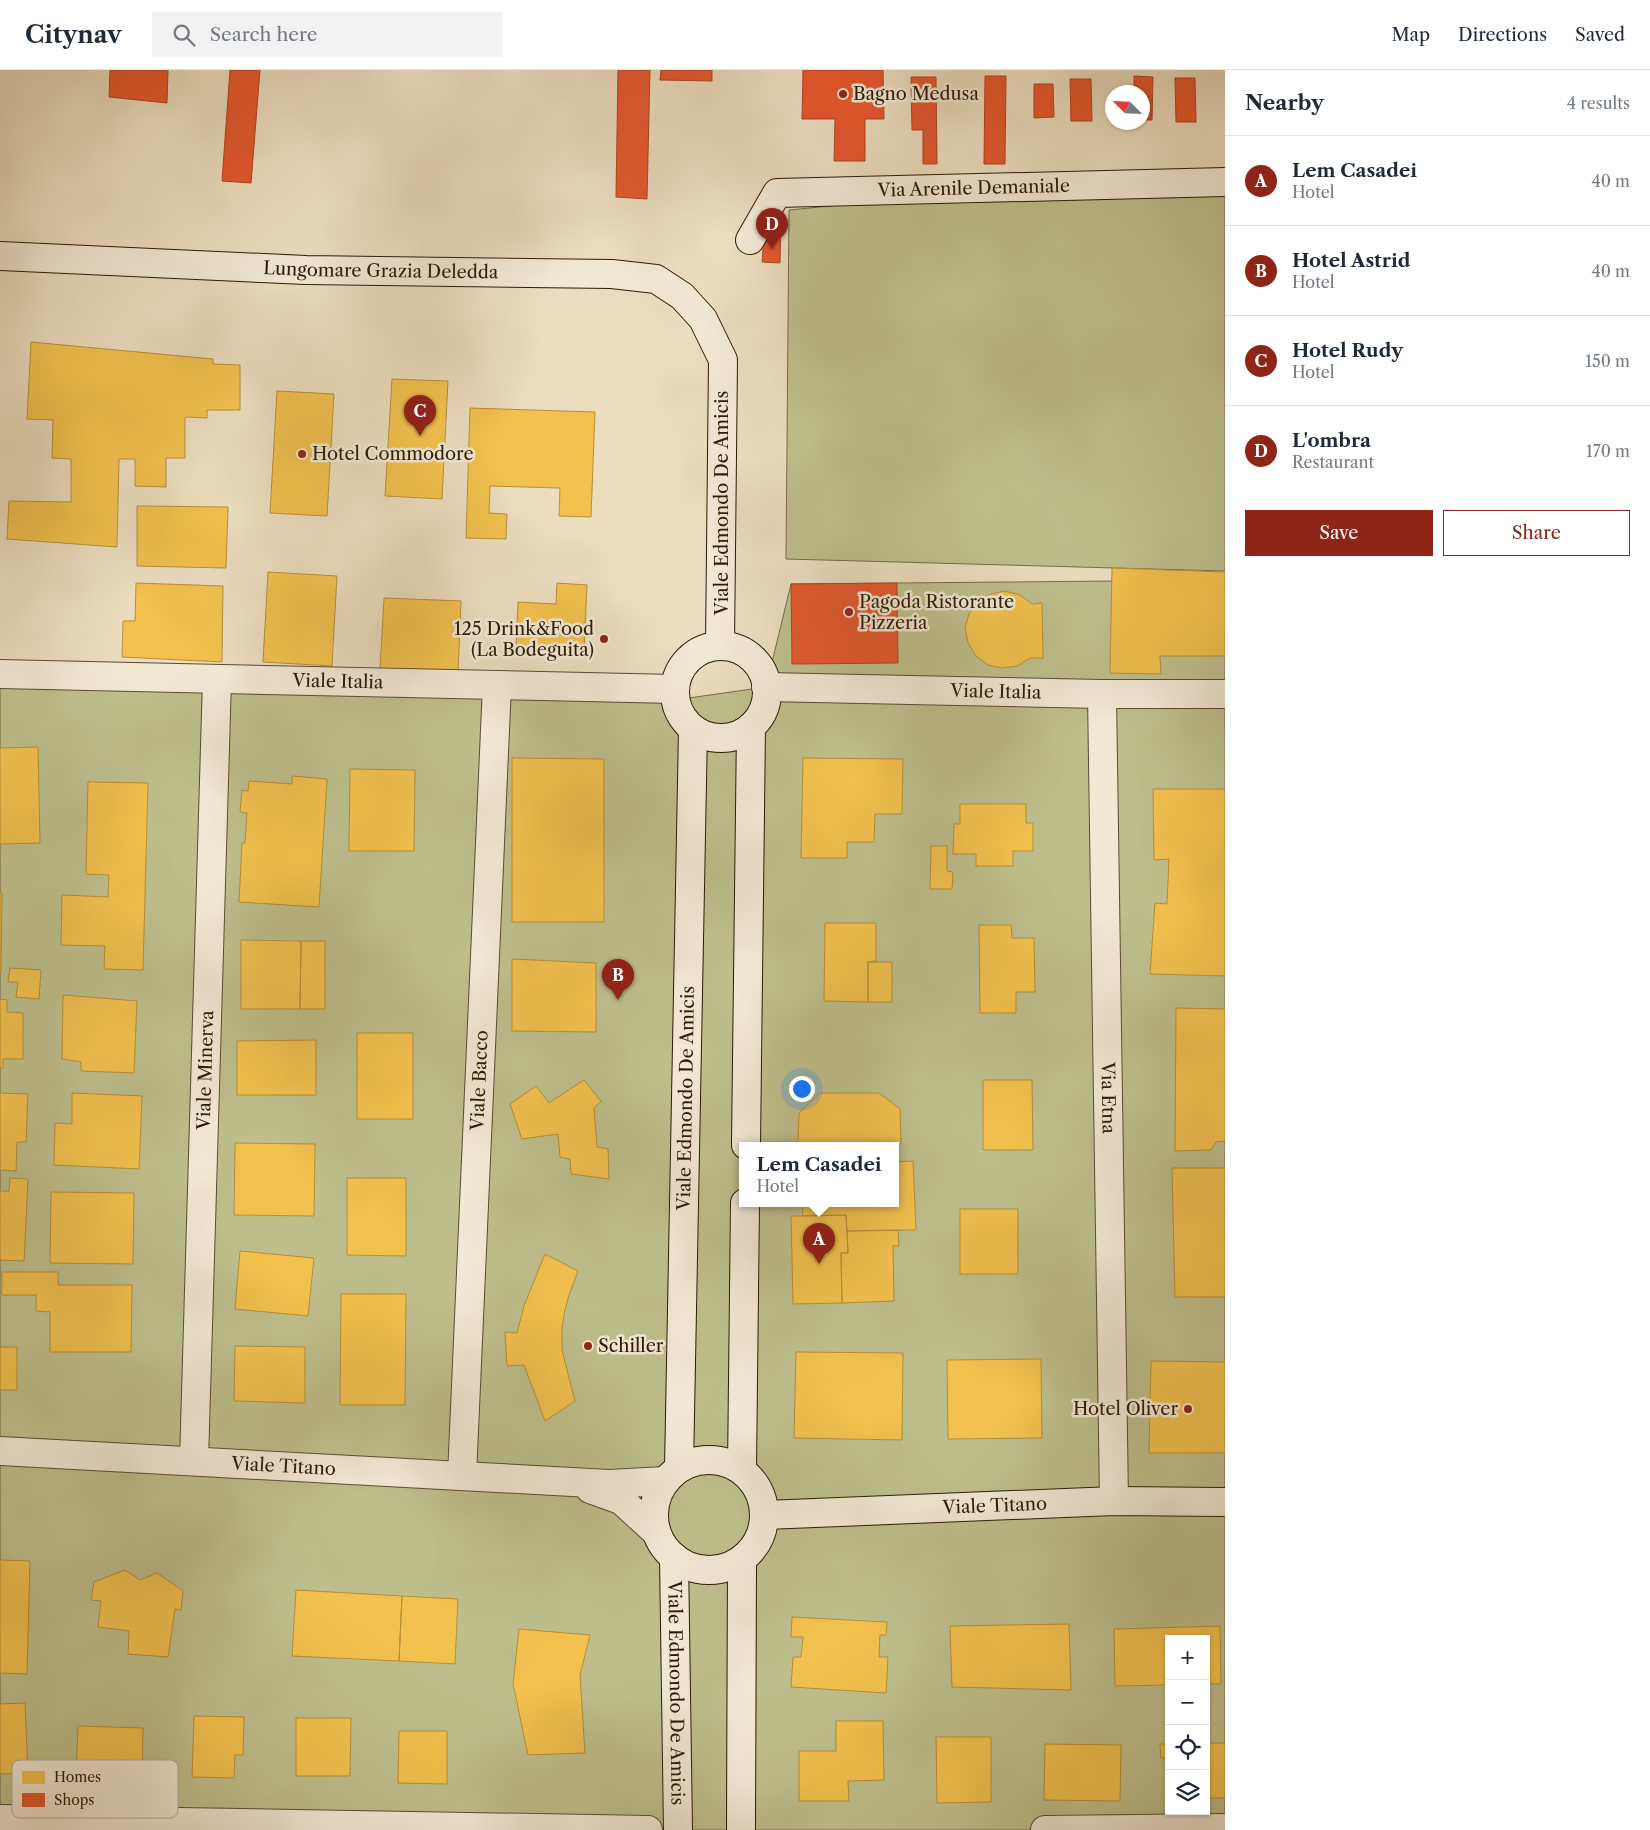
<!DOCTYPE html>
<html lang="en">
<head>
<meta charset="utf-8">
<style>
  body { margin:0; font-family:"Libre Caslon Text",serif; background:#f2f2f3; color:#1f2937 }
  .controls { position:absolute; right:15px; bottom:15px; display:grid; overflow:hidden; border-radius:0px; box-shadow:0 1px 4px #0004 }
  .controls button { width:45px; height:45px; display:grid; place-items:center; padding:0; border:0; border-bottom:1px solid #e0e1e3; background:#fff; color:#1f2937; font:25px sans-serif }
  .compass { position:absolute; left:1105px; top:15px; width:45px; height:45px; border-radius:50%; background:#fff; box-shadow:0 1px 4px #0004; rotate:294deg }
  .you { position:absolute; left:801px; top:1018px; width:18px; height:18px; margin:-12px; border:4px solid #fff; border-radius:50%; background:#1a73e8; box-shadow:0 0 0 8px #1a73e833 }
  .badge { display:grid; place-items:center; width:32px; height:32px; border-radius:50%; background:#8f2418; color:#fff; font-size:16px; font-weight:700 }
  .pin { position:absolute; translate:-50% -41px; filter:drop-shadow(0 1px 2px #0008) }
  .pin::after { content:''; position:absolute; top:26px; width:18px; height:15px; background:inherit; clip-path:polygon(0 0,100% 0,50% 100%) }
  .popup { position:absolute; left:739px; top:1072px; width:160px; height:65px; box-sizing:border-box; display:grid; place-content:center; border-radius:0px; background:#fff; filter:drop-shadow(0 1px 4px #0005); font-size:16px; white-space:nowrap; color:#747a83 }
  .popup b { font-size:19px; color:#1f2937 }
  .popup::after { content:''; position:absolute; left:50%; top:100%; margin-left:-10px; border:10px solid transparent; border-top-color:#fff }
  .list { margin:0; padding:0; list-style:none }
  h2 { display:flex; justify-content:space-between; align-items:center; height:65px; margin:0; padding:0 20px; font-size:21px }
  h2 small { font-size:16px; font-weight:400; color:#747a83 }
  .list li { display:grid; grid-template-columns:32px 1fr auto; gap:15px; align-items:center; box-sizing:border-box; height:90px; padding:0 20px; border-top:1px solid #e0e1e3 }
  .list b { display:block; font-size:19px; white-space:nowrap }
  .list p { margin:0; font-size:16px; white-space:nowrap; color:#747a83 }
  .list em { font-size:16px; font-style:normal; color:#747a83 }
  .actions { display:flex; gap:10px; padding:15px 20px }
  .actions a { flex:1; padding:11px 0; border:1px solid #8f2418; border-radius:0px; text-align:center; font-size:18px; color:#8f2418 }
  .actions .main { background:#8f2418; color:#fff }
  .icon { flex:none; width:28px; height:28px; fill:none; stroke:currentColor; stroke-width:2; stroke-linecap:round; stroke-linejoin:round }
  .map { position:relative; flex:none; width:1225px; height:1760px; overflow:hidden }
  header { display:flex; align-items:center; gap:30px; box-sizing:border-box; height:70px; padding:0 25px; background:#fff; border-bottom:1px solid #e0e1e3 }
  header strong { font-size:24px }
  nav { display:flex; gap:28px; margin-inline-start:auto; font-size:18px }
  .search { width:350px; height:45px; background:#f2f2f3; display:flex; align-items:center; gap:12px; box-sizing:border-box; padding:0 18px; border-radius:0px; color:#747a83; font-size:19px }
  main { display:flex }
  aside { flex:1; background:#fff }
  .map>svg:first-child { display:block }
</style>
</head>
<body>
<header>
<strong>Citynav</strong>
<div class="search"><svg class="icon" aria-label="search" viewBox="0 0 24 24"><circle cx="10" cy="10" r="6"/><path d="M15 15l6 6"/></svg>Search here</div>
<nav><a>Map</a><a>Directions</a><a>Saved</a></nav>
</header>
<main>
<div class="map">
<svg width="1225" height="1760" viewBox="0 0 1225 1760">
  <rect width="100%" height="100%" fill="#ebddbf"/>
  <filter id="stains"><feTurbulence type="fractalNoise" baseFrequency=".004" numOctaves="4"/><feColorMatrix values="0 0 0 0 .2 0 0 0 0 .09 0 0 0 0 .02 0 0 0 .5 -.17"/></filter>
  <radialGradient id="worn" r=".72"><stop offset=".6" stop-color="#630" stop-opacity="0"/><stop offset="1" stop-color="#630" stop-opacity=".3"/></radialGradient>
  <path fill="#bebf8d" stroke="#766c48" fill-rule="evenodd" d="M1225,106V501L786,489L789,140L931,126Z
    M1225,510V1760H0V613L675,630L766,617L791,514ZM743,1075H895V1133H743ZM1169,1569H1206V1741H1169Z"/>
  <path fill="#f2c14e" stroke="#b78f38" d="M31,272L213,289V294L240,295V340H207V348L185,347V388H166V417L135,416V389H119L117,477L7,469L9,431L71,432V389L52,388L53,350L27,349Z
    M392,309L448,311L442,429L385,426Z
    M277,321L334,324L327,446L270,443Z
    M470,338L595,342L591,447L559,446L560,418L490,416L489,443L507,444L506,469L466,468Z
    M137,436L228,437L226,498L137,496Z
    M1112,498L1225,502V586H1160L1161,604L1110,603Z
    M268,502L337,506L332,596L263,592Z
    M136,513L223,516L222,592L122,587L123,551H135Z
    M557,513L587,515L584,581L516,578L518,532L556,534Z
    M1005,521L1020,525L1032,534L1042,533L1043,588H1030L1017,596L1002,598L988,595L976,586L968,573L965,558L969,544L978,532L991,524Z
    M384,528L461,531L458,603L380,599Z
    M38,677L40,773L0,774V678Z
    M512,688L604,689V852H512Z
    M803,688L903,689L902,744H875L874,772H847V788H801Z
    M350,699L415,700L414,781H349Z
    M292,706L327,709L319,837L239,832L242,773H245L247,743L240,742L242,720L248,721L249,711L292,714Z
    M88,712L148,713L143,900L104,899L105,876L61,875L62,825L108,827L109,805L86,804Z
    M1153,719H1225V906L1150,904L1155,833L1167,834L1169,789L1154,790Z
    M960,734H1026V753H1033V781H1013V796H976V784H953L954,754H960Z
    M931,776H947V801L953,802L952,819H930Z
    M0,823H2L1,902H0Z
    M825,853H876V891L868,892V932L824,931Z
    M979,855H1011L1012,868H1034L1035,922H1016V943H980Z
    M241,870L301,871L300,939H241Z
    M301,871H325V939H300Z
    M512,889L596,893V962L512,961Z
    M868,892H892V932H868Z
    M10,898L41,900L39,929L16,927L18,912H8Z
    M63,925L137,931L134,1003L81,1001V992L62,989Z
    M0,929L7,930V942L23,943V989H3V998H0Z
    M1176,938L1225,939V1071L1216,1072L1211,1080L1175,1081Z
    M357,963H413V1049H357Z
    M316,970V1025H237V971Z
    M584,1010L601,1031L594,1038L597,1077L608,1079L609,1109L571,1104L570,1089L560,1087L558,1064L522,1069L510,1034L536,1016L549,1033Z
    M983,1010H1032L1033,1080H983Z
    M0,1023L28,1024L26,1072H17L16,1101L0,1100Z
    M72,1023L142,1026L139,1099L54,1095L55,1053L72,1054Z
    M820,1023H879L900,1039L901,1073L895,1078V1075H801L798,1072L799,1043Z
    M235,1073L315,1074L314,1146L234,1145Z
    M913,1091L916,1160L847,1161L846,1145L803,1146L802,1133H895V1092Z
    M1172,1098H1225V1227H1175Z
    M10,1108L28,1109L24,1191L0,1190V1121H9Z
    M347,1108H406V1186L347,1185Z
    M51,1122L134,1123L133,1194L50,1193Z
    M960,1139H1018V1204H960Z
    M846,1145L848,1183H841L842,1233L793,1234L791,1146Z
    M898,1160L899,1176H893L894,1231L842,1233L841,1183H848L847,1161Z
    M240,1181L314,1188L308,1246L235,1239Z
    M545,1184L578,1201L569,1225L564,1244L562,1259V1280L575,1331L545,1351L524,1295L507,1296L505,1262L517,1263L524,1236Z
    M2,1202H58V1215H132L131,1282H50V1242L36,1241V1225H2Z
    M341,1224H406L405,1335H340Z
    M235,1276L305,1277V1333L234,1331Z
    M0,1277H17V1320H0Z
    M796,1282L903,1283L902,1370L794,1368Z
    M1041,1289L1042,1368L948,1369L947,1290Z
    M1151,1291L1225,1292V1383H1149Z
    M0,1490L30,1491L27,1604L0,1603Z
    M125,1500L140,1510L157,1503L183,1521L181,1540L175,1539L168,1587L128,1584L129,1561L98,1557L101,1531L91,1530L94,1512Z
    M296,1520L402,1526L399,1591L292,1586Z
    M402,1526L458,1529L455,1594L399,1591Z
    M792,1547L887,1552L886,1565H880L879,1587H888L886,1623L791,1617L793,1587H801L803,1567H791Z
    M1069,1554L1071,1620L952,1617L950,1556Z
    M1220,1556L1221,1614H1206V1569H1169V1615L1115,1616L1114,1559Z
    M519,1559L590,1565L580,1605L585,1683L528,1685L513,1614Z
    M25,1633L28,1703L0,1704V1634Z
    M194,1646L244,1647L243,1685H235L234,1708L192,1707Z
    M296,1648H351L350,1706H296Z
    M836,1651H883L884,1710L848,1711L849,1731H799V1681H836Z
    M78,1656L143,1658L142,1710L76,1708Z
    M399,1661H447V1714L398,1713Z
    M936,1667H991V1732L937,1733Z
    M1206,1673H1225V1728H1206Z
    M1045,1674L1121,1675L1120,1731L1044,1730Z
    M1160,1674H1169V1688H1161Z"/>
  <path fill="#e4572e" stroke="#ad4421" d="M110,0H168L167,33L109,27Z
    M230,0H260L251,113L222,111Z
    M618,0H650L647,129L616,127Z
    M661,0H712V11L660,10Z
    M803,0H883L884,49H865V91H834L835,49H802Z
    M985,6H1006L1005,94H984Z
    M1134,6L1153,7L1152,50H1142V22H1134Z
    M911,7H936L937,94H923V60H912Z
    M1175,8H1195L1196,52H1176Z
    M1070,9H1091L1092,51H1071Z
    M1034,14H1053L1054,47L1034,48Z
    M781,154L780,193L762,192L764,167H772L773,155Z
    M897,513L898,593L792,594L791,514Z"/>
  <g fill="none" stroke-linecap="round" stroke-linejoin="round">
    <g stroke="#5c4a33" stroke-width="30">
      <g id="street">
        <path id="s1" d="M0,604L675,619"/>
        <path id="s2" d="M766,617L1102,624H1225"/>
        <path id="s3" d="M1102,624L1114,1431"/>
        <path id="s4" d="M0,1381L609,1414L665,1411"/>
        <path id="s5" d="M194,1391L217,609"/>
        <path id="s6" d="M462,1406L497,615"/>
        <path d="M590,1419L621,1430L656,1462"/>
        <path d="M0,1749L648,1760"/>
        <path d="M1045,1760L1225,1758"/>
      </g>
    </g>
    <g stroke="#2d1904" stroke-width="30">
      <g id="secondary">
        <path id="s7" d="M750,170L777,123L1225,112"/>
        <path id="s8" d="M0,186L306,200L612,204L656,209L682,226L703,249L723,290L720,576"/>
        <circle cx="721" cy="622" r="46"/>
        <path d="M746,1075L751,657"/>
        <circle cx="709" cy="1445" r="55"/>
        <path id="s9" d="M679,1398L693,659"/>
        <path d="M742,1400L745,1133"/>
        <path id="s10" d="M765,1445L1114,1431L1225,1432"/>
        <path id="s11" d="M674,1487L678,1760"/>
        <path d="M741,1760L742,1490"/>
      </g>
    </g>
    <use href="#street" stroke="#f2e9d5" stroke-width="28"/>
    <use href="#secondary" stroke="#f2e9d5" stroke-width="28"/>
  </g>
  <g fill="#8f2418" stroke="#f2e9d5" stroke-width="2">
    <circle cx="843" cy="24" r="5"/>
    <circle cx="302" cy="384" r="5"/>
    <circle cx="849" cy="542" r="5"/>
    <circle cx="604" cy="569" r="5"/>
    <circle cx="588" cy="1276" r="5"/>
    <circle cx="1188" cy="1339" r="5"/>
  </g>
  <g text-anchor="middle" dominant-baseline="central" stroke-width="5" stroke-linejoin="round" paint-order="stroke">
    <g font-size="18" fill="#2d1904" stroke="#f2e9d5" text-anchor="start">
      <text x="853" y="24">Bagno Medusa</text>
      <text x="312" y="384">Hotel Commodore</text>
      <text x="859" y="532">Pagoda Ristorante<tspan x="859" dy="21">Pizzeria</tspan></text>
      <text x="594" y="559" text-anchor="end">125 Drink&amp;Food<tspan x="594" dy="21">(La Bodeguita)</tspan></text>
      <text x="598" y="1276">Schiller</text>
      <text x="1178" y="1339" text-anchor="end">Hotel Oliver</text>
    </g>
    <g font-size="18" fill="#2d1904" stroke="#f2e9d5">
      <text stroke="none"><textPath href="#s7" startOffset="251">Via Arenile Demaniale</textPath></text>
      <text stroke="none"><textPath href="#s8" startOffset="381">Lungomare Grazia Deledda</textPath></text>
      <text transform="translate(722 433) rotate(-90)">Viale Edmondo De Amicis</text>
      <text stroke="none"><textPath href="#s1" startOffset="338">Viale Italia</textPath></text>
      <text stroke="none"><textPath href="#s2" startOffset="230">Viale Italia</textPath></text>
      <text stroke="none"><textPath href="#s5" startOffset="391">Viale Minerva</textPath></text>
      <text stroke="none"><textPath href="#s6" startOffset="396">Viale Bacco</textPath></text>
      <text stroke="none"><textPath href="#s9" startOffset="370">Viale Edmondo De Amicis</textPath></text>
      <text stroke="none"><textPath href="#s3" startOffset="404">Via Etna</textPath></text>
      <text stroke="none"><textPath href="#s4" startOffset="284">Viale Titano</textPath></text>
      <text stroke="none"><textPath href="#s10" startOffset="230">Viale Titano</textPath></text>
      <text stroke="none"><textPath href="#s11" startOffset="136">Viale Edmondo De Amicis</textPath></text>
    </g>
  </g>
  <rect x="12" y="1690" width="166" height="58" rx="8" fill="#f2e9d5" stroke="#b7ab96" stroke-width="1"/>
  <rect x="22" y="1701" width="23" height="13" fill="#f2c14e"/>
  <rect x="22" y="1723" width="23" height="14" fill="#e4572e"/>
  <g font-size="14" fill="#2d1904">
    <text x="54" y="1712">Homes</text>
    <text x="54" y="1735">Shops</text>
  </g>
  <rect width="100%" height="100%" filter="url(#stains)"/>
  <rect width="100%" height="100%" fill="url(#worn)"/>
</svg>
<div class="controls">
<button>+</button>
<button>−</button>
<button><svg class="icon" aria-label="locate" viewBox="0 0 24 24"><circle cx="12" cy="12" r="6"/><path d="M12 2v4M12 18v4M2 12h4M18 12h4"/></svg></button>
<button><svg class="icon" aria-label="layers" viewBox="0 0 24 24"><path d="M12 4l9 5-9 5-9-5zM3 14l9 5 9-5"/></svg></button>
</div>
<svg class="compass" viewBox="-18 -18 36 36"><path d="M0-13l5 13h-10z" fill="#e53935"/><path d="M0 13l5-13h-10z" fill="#747a83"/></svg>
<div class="you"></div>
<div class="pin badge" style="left:819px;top:1194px">A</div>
<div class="popup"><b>Lem Casadei</b>Hotel</div>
<div class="pin badge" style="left:618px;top:930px">B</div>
<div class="pin badge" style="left:420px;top:366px">C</div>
<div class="pin badge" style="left:772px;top:179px">D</div>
</div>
<aside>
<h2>Nearby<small>4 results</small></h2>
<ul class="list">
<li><span class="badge">A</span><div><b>Lem Casadei</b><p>Hotel</p></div><em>40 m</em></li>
<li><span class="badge">B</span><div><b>Hotel Astrid</b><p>Hotel</p></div><em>40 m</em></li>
<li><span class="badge">C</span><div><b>Hotel Rudy</b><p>Hotel</p></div><em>150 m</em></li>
<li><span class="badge">D</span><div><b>L'ombra</b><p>Restaurant</p></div><em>170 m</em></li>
</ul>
<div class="actions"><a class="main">Save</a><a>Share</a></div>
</aside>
</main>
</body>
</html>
